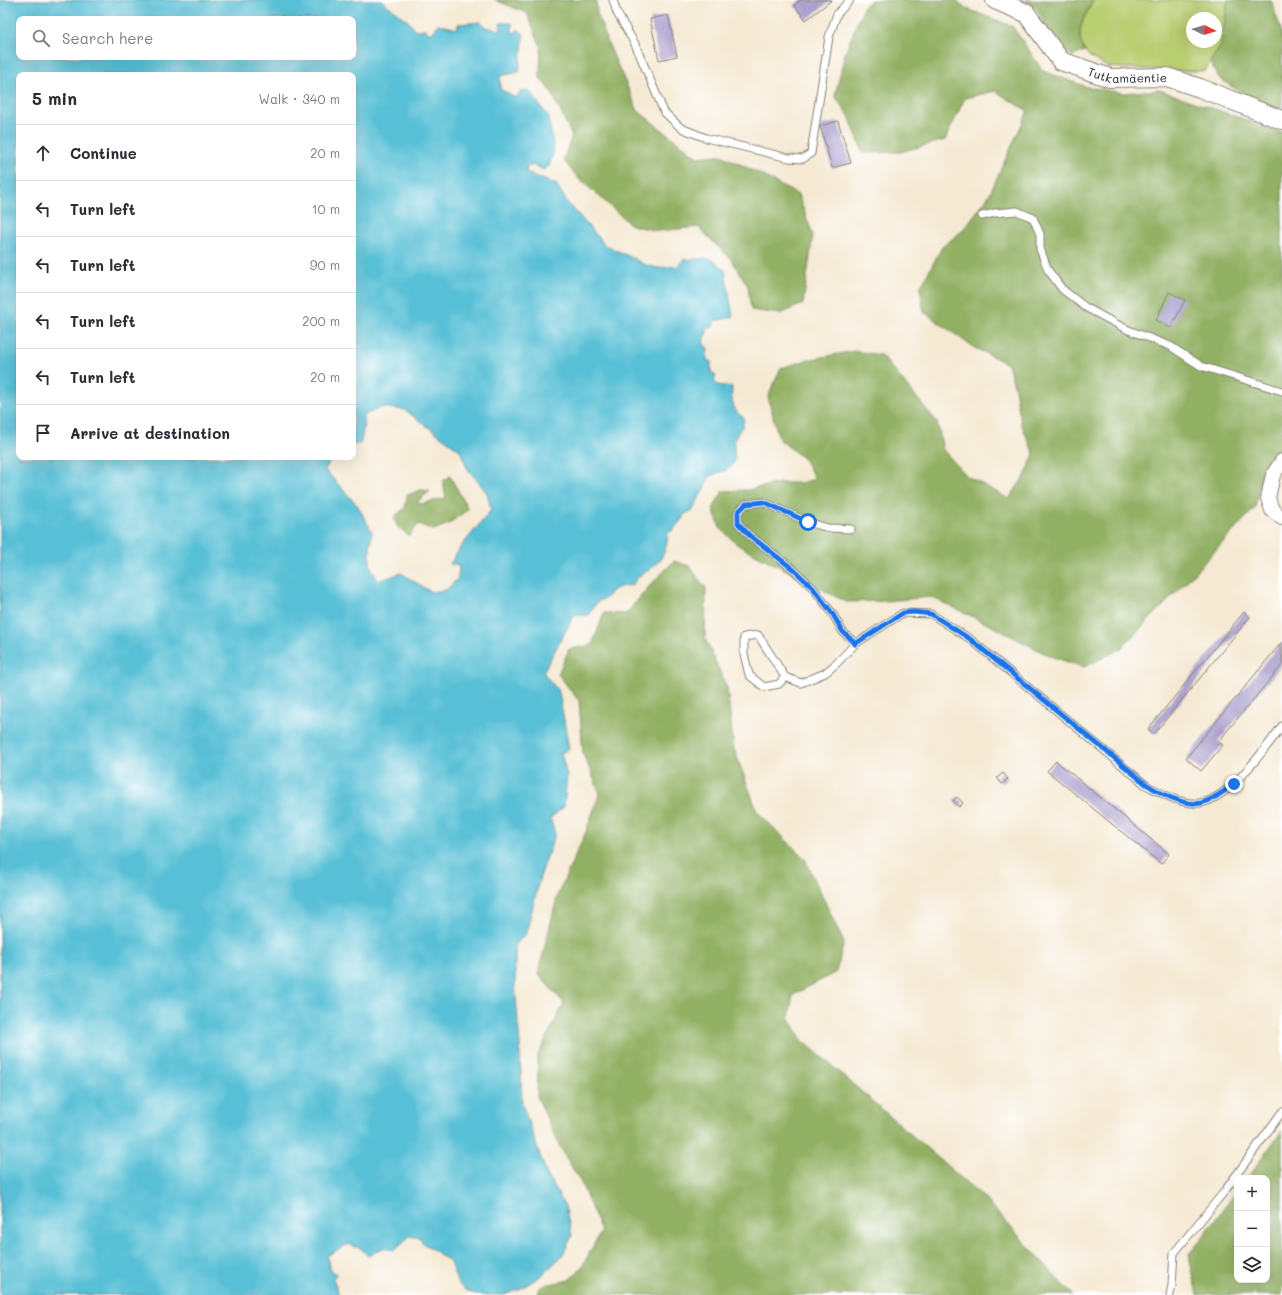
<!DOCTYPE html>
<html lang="en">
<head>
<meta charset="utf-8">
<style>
  body { margin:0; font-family:Mali,sans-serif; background:#f2f2f3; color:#2b2b33 }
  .controls { position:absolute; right:12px; bottom:12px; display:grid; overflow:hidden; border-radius:8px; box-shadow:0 4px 16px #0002 }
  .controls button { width:36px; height:36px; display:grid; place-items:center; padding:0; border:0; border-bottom:1px solid #e1e1e2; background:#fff; color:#2b2b33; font:20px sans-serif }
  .compass { position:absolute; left:1186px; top:12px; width:36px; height:36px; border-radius:50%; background:#fff; box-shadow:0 4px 16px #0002; rotate:94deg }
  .stop { position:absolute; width:12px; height:12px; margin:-9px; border:3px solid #1a73e8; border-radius:50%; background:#fff }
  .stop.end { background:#1a73e8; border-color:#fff; box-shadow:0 1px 4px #0008 }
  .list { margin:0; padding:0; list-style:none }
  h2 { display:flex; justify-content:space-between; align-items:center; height:52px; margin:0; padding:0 16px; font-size:17px }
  h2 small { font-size:13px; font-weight:400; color:#7c7c81 }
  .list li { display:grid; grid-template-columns:26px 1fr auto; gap:12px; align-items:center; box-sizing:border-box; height:56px; padding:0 16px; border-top:1px solid #e1e1e2 }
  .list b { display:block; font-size:15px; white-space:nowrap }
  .list em { font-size:13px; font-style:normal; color:#7c7c81 }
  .icon { flex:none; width:22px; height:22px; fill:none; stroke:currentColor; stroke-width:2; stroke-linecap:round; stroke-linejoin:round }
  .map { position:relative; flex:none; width:1282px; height:1295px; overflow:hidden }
  .search { position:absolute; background:#fff; box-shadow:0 4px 16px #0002; left:16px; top:16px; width:340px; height:44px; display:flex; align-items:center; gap:10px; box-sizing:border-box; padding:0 14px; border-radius:8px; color:#7c7c81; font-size:15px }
  .panel { position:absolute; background:#fff; box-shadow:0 4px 16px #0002; left:16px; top:72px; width:340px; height:388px; border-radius:8px }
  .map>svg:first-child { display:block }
</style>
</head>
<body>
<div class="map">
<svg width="1282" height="1295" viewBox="0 0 1282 1295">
  <rect width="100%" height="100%" fill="#fff"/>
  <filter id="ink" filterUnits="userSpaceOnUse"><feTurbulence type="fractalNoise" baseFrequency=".025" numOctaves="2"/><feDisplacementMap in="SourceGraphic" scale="8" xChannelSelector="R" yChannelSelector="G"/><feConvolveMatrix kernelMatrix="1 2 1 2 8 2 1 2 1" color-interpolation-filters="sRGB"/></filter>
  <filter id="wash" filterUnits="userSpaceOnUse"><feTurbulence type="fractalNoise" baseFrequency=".012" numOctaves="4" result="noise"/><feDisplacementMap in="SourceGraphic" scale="16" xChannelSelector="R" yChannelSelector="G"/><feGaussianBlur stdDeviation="0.9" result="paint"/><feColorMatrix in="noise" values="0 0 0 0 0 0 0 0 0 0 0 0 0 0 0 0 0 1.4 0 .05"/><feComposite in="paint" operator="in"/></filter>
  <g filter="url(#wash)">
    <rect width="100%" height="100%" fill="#f5e9d3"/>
    <path fill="#b9cd71" stroke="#6a7446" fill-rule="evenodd" d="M1093,0H1228L1221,45L1205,71H1184L1107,67L1089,56L1080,44V26ZM1192,18H1216V42H1192Z"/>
    <path fill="#92b063" stroke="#576640" d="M495,0H596L597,13L607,41L638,111L697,157L721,155L758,173L798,195L813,235L803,304L780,314L751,310L748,286L731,259L698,227L658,231L631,225L599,196L579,179L563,160L572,136L552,93L540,78L541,47L527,13Z
      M871,0H956L967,9L1012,26L1043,71L1087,87L1124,93L1159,90L1282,132V443L1262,472L1255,508L1168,601L1119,650L1084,667L1050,656L988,624L931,597L886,601L846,602L738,545L720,528L713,509L723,491L747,490L779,483H801L815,479L805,460L779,439L768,397L781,368L807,360L854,351L881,355L937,422L943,450L967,476L1009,499L1026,474L1034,454L1021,423L1015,389L1008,364L973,347L924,312L920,288L942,247L962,231L988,197L1028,111L995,91L965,98L945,140L900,152L863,153L849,116L835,96L845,53L864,6Z
      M1025,0H1093C1085,17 1073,33 1085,51L1073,56L1058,48L1037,9Z
      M1228,0H1271L1282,33V111L1243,94L1219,78L1210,62L1221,45Z
      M450,476L468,509L449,524L433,530L419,524L409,536L397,526L394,517L405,508L407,495L421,490L430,491L417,502L421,504L446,498L443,481Z
      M674,561L689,566L706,588L705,638L727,688L734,749L757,811L805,859L844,943L836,972L793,995L789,1017L802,1040L983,1197L1073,1295H537L541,1286L569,1280L582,1267L601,1231L581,1183L559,1145L537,1096L538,1055L564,1003L538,974L558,894L585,834L600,793L583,754L579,701L558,674L569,649L592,645L604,613L626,614L652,583Z
      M1282,1131V1295H1197L1189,1255L1237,1191V1280H1267V1178H1247Z"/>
    <path fill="#59c0d6" stroke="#3a6e79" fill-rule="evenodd" d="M0,0H381L409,22L415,30L426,29L427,32L432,34L438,24L457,29L458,24L481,22L485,27L501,30L500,23H512V33H515L518,29L524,34L519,72L500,76V89L516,98L520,92L529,90L549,118L554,152L549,166L544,170L534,165L526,167L527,173L557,185L567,202L606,246L633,258L643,264L658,268L678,266L683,260L706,258L715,261L725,270L733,317L715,321L713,327L708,328L703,343L708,348L707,361H711V372L716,375L714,381L718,385L732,387C731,401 732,410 744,418L743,426C738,431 733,441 734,448C734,454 736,459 733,464C728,473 715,471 709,478L693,510L683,515V518L673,530L668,533C667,545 665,556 655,565C647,573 639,573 632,585C626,586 619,586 613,590C606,596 608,599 598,601L588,615L574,616L543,672L559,692L569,749L561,753L567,775L564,807L550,818L555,834L540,877L526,934L515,944V986L520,1044L522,1104L547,1175L565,1206L572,1236L562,1256L541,1276L518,1290L504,1295H481L468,1292L458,1284L450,1262L432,1249L422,1243L421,1238L410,1236L394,1250L383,1248L368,1256L361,1249L348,1244L327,1256L330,1271L337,1274L333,1278L339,1295H0ZM19,19H353V57H19ZM19,75H353V445L361,443L365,415L382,407L405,410L460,450L467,468L487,493L491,510L460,548L450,564L459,566L458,578L446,590L431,592L401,573L378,581L370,565V549L372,532L358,506L325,470L332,457H19Z"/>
    <g id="blocks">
      <path fill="#aca1cd" d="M801,0H832L806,20L794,5Z
        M668,15L677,56L659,60L650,19Z
        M838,121L851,163L832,168L820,126Z
        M1169,292L1185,300L1171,328L1156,320Z
        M1244,612L1250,617L1154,734L1148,729Z
        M1282,642V665L1218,742L1223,745L1201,771L1186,758Z
        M1056,761L1169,854L1161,864L1047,771Z
        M1003,773L1008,779L1002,784L997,778Z
        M957,797L963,803L959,807L953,801Z"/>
    </g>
  </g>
  <g filter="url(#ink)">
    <use href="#blocks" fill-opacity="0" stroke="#888278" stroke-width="1"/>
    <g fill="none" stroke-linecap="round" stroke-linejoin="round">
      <g stroke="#888278" stroke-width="9">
        <path id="service" d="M613,0L617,13L635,44L664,112L681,128L706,138L789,158L803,159L811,153L829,37L837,14L850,0
          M982,216L995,213L1017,211L1033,218L1040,234V249L1048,270L1062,289L1085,307L1126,329L1170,346L1201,366L1282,391
          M851,529L828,528L808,522L764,502L746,504L738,512V523L749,535L793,569L813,588L832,613L843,632L853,641L855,644L903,613L931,614L970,639L1146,785C1162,793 1180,805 1200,803C1228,800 1266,748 1282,726
          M785,677L779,684L764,687L749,675L744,654V637L758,635L785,677L801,683L825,673L837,663L855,644
          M1170,1295L1172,1285L1174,1253L1224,1192L1282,1112"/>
      </g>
      <g stroke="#888278" stroke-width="16">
        <path id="minor" d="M1282,461L1273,475L1268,498L1272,510L1282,518"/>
      </g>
      <g stroke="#888278" stroke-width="20">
        <g id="tertiary">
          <path id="s1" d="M995,0L1026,13L1061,61L1110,78L1167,77L1200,88L1282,120"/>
        </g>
      </g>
      <use href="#service" stroke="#fff" stroke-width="7"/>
      <use href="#minor" stroke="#fff" stroke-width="14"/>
      <use href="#tertiary" stroke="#fff" stroke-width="18"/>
    </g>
  </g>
  <g fill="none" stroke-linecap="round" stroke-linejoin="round" filter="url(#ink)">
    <path stroke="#1a73e8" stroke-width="5" d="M808,522L764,502L746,504L738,512V523L749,535L793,569L813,588L832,613L843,632L853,641L855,644L903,613L914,612L931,614L970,639L1146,784C1160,793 1184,806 1201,803C1214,800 1224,791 1234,784"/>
  </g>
  <g text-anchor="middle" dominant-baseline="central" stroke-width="3.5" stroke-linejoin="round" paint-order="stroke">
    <g font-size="12" fill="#1c1c1c" stroke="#fff">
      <text stroke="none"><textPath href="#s1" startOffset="162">Tutkamäentie</textPath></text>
    </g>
  </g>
</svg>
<div class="controls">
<button>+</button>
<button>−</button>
<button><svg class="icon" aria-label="layers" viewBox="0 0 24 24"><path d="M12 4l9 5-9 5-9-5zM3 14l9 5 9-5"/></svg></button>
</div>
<svg class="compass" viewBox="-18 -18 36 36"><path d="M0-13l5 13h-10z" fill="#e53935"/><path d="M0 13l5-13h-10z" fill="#7c7c81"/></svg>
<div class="stop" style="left:808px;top:522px"></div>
<div class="stop end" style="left:1234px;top:784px"></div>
<div class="search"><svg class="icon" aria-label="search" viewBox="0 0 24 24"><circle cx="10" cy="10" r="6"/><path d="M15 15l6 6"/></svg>Search here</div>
<section class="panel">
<h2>5 min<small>Walk · 340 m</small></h2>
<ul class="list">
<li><svg class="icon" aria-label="ahead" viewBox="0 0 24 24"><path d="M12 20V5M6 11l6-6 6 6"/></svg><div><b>Continue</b></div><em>20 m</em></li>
<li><svg class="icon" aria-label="left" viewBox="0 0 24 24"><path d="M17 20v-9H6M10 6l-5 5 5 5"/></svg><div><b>Turn left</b></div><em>10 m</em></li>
<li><svg class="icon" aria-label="left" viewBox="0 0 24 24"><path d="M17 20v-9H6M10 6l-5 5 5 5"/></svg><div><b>Turn left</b></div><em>90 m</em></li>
<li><svg class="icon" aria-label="left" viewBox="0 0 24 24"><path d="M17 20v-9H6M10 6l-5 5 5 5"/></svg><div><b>Turn left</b></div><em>200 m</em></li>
<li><svg class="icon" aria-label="left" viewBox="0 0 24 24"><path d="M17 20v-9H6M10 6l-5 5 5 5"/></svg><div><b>Turn left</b></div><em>20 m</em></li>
<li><svg class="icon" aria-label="arrive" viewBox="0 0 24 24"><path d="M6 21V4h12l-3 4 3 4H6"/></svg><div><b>Arrive at destination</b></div></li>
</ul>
</section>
</div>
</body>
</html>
